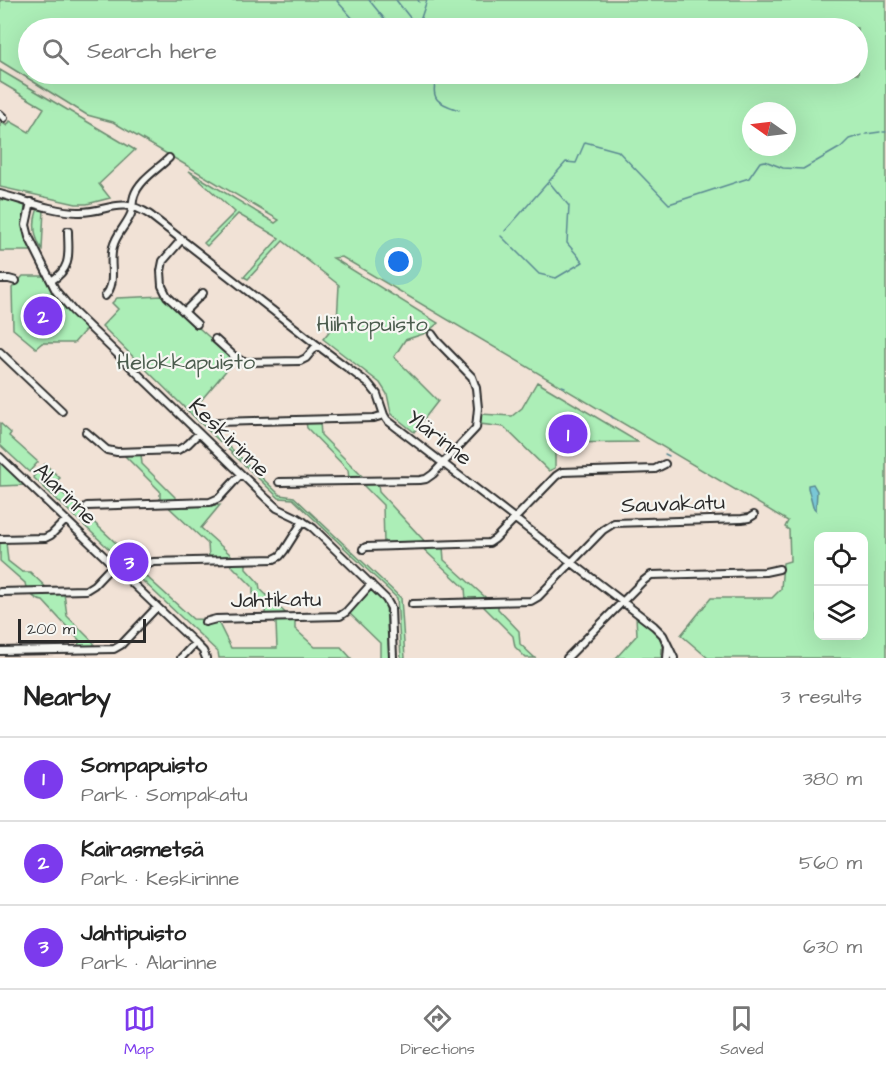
<!DOCTYPE html>
<html lang="en">
<head>
<meta charset="utf-8">
<style>
  body { margin:0; font-family:"Architects Daughter",sans-serif; background:#f2f2f2; color:#222 }
  .controls { position:absolute; right:18px; bottom:18px; display:grid; overflow:hidden; border-radius:12px; box-shadow:0 6px 24px #0002 }
  .controls button { width:54px; height:54px; display:grid; place-items:center; padding:0; border:0; border-bottom:2px solid #e0e0e0; background:#fff; color:#222; font:30px sans-serif }
  .compass { position:absolute; left:742px; top:102px; width:54px; height:54px; border-radius:50%; background:#fff; box-shadow:0 6px 24px #0002; rotate:284deg }
  .scale { position:absolute; left:18px; bottom:15px; width:128px; box-sizing:border-box; padding-left:6px; border:3px solid #2b2b2b; border-top:0; font-size:16px; line-height:21px; white-space:nowrap; color:#2b2b2b; -webkit-text-stroke:4px #f6f6f2; paint-order:stroke }
  .you { position:absolute; left:399px; top:262px; width:21px; height:21px; margin:-15px; border:4px solid #fff; border-radius:50%; background:#1a73e8; box-shadow:0 0 0 9px #1a73e833 }
  .badge { display:grid; place-items:center; width:39px; height:39px; border-radius:50%; background:#7c3aed; color:#fff; font-size:20px; font-weight:700 }
  .pin { position:absolute; translate:-50% -50%; border:3px solid #fff; box-shadow:0 2px 6px #0006 }
  .list { margin:0; padding:0; list-style:none }
  h2 { display:flex; justify-content:space-between; align-items:center; height:78px; margin:0; padding:0 24px; font-size:26px }
  h2 small { font-size:20px; font-weight:400; color:#767676 }
  .list li { display:grid; grid-template-columns:39px 1fr auto; gap:18px; align-items:center; box-sizing:border-box; height:84px; padding:0 24px; border-top:2px solid #e0e0e0 }
  .list b { display:block; font-size:22px; white-space:nowrap }
  .list p { margin:0; font-size:20px; white-space:nowrap; color:#767676 }
  .list em { font-size:20px; font-style:normal; color:#767676 }
  .icon { flex:none; width:33px; height:33px; fill:none; stroke:currentColor; stroke-width:2; stroke-linecap:round; stroke-linejoin:round }
  .map { position:relative; flex:none; width:886px; height:658px; overflow:hidden }
  .search { position:absolute; background:#fff; box-shadow:0 6px 24px #0002; left:18px; right:18px; top:18px; height:66px; display:flex; align-items:center; gap:15px; box-sizing:border-box; padding:0 21px; border-radius:33px; color:#767676; font-size:22px }
  .sheet { height:330px; background:#fff }
  nav { display:flex; justify-content:space-around; align-items:center; box-sizing:border-box; height:84px; border-top:2px solid #e0e0e0; background:#fff; font-size:16px; color:#767676 }
  nav a { display:grid; justify-items:center; gap:3px }
  nav .on { color:#7c3aed }
  .map>svg:first-child { display:block }
</style>
</head>
<body>
<div class="map">
<svg width="886" height="658" viewBox="0 0 886 658">
  <rect width="100%" height="100%" fill="#f1e2d6"/>
  <filter id="ink" filterUnits="userSpaceOnUse"><feTurbulence type="fractalNoise" baseFrequency=".0167" numOctaves="2"/><feDisplacementMap in="SourceGraphic" scale="12" xChannelSelector="R" yChannelSelector="G"/><feConvolveMatrix kernelMatrix="1 2 1 2 8 2 1 2 1" color-interpolation-filters="sRGB"/></filter>
  <g filter="url(#ink)">
    <path fill="#aceeb7" stroke="#6c8c71" stroke-width="1.5" fill-rule="evenodd" d="M0,0H886V658H708L681,635L711,598H772L781,589L783,563L790,561L789,530L785,527L788,521L342,257L333,258L438,323L426,333L405,340L394,357L438,401L414,432L394,416L391,413L387,394L380,383L323,339L337,322L339,285L283,241L248,279L244,277L279,238L238,214L207,246L204,243L235,212L189,171L275,223L279,220L113,122L87,115L0,61ZM28,28H858V74H28ZM751,111H787V147H751ZM818,536H864V636H818Z
      M0,70L135,150L99,184L110,198L87,204H76L0,187V125L1,122L7,126L10,121L29,132L44,108L0,82Z
      M0,199L20,203L25,206L23,231L32,251H0Z
      M41,208L44,209L42,250C35,238 32,225 37,211Z
      M23,276H46L54,294L61,303L86,329L74,343H42L36,348L13,329L12,288Z
      M163,296L235,360L192,411L280,495L294,497L401,598L405,658H401L397,598L293,499L279,498L190,413L102,326L118,309L112,303L117,298Z
      M537,382L638,442L555,443V468L549,471L504,427L480,424L481,414L512,416L522,408Z
      M306,422H320L321,435L369,483H378L379,492L430,547H443L444,560L494,605H498V609L519,631L520,644L535,658H526L515,647L513,636L477,600H466L465,588L417,543L384,544L383,505L356,478L349,479L348,470L307,428Z
      M0,423L11,433L9,436L38,462L29,472L0,445Z
      M123,454H141L142,464L185,507L220,505L201,528L240,563H246V569L259,583L260,589L295,622V629L315,647H341L351,658H219L218,652L33,477L45,464L60,478L53,484L133,559L135,566L193,619L217,620L231,648H277L276,623L265,613V604L253,594V587L223,557H209L208,544L160,499V491Z
      M0,461L25,485L0,486Z
      M0,542H6L8,561L22,572H30L52,593H64L67,616L94,643V647H77L80,641L43,601C35,600 26,591 25,583L0,561Z
      M371,587L386,605L389,658H380V643L349,613Z
      M636,616C653,628 666,635 661,658H616L637,635Z"/>
    <path fill="#79c7d6" stroke="#5a8992" stroke-width="1.5" d="M813,484L817,491L816,510L813,507L808,488V485Z"/>
    <g fill="none" stroke-linecap="round" stroke-linejoin="round">
      <path stroke="#5a8992" stroke-width="1.5" d="M338,0L337,1L355,21L385,28
        M369,0L387,22
        M396,0L415,24
        M418,0L419,2
        M412,28L421,18L427,0
        M436,78C430,101 439,103 459,110
        M883,132H886
        M866,134L880,132
        M505,231L566,162L576,163L585,142L618,151L669,204L749,178L760,162L765,161L783,168L803,169L841,147L849,139L862,135
        M501,236L539,274L556,278L583,262L567,243L569,206L549,182
        M562,386L565,387
        M611,416L613,418
        M665,454L669,456"/>
      <g stroke="#2b2b2b" stroke-width="10">
        <path id="minor" d="M0,114L4,118
          M0,194C23,200 55,212 78,212C108,213 119,195 150,215L317,345L369,384L377,394L384,415L387,420L654,626L663,635L674,658
          M31,202L26,225L29,237L56,291L73,311L267,499L277,508L296,517L313,528L386,599L391,608L393,658
          M182,239L163,261L161,271L162,286L167,296L197,324
          M0,279H9L16,281
          M51,281C73,268 68,252 68,231
          M105,296C118,282 108,264 113,247C116,234 126,226 131,214C133,208 132,202 134,196C139,180 158,169 169,158
          M184,312L203,293
          M215,339L235,357L243,362L300,361L306,358L317,345
          M0,352L62,411
          M217,422L374,418L384,415
          M86,432L107,450L117,452L178,450L188,444L199,433
          M0,457L195,643L203,651L206,658
          M279,482L420,480L426,479L433,474L476,428L478,408L476,388L472,377L437,341L432,334
          M87,506L210,502L219,498L241,474
          M0,539L45,538L51,535L66,520
          M363,549L366,547L489,543L495,539L556,476L562,472L655,469L665,464
          M147,565L153,562L274,559L280,556L284,551L303,521
          M0,592L86,590L94,585L113,565
          M412,604L531,601L538,597L603,530L614,523L742,519L749,518L754,515
          M205,622L216,619L340,616L346,612L371,584
          M0,651L114,649L121,645L157,607
          M181,658L195,643
          M567,658L642,582L651,575L765,572L779,569
          M667,658L668,646"/>
      </g>
      <use href="#minor" stroke="#f6f6f2" stroke-width="6"/>
    </g>
  </g>
  <g text-anchor="middle" dominant-baseline="central" stroke-width="4.5" stroke-linejoin="round" paint-order="stroke">
    <g font-size="22" fill="#4b5c4e" stroke="#f6f6f2">
      <text x="372" y="324">Hiihtopuisto</text>
      <text x="186" y="362">Helokkapuisto</text>
    </g>
    <g font-size="22" fill="#2b2b2b" stroke="#f6f6f2">
      <text transform="translate(229 438) rotate(44)">Keskirinne</text>
      <text transform="translate(439 438) rotate(38)">Ylärinne</text>
      <text transform="translate(65 494) rotate(44)">Alarinne</text>
      <text transform="translate(673 504) rotate(-2)">Sauvakatu</text>
      <text transform="translate(276 600) rotate(-1)">Jahtikatu</text>
    </g>
  </g>
</svg>
<div class="controls">
<button><svg class="icon" aria-label="locate" viewBox="0 0 24 24"><circle cx="12" cy="12" r="6"/><path d="M12 2v4M12 18v4M2 12h4M18 12h4"/></svg></button>
<button><svg class="icon" aria-label="layers" viewBox="0 0 24 24"><path d="M12 4l9 5-9 5-9-5zM3 14l9 5 9-5"/></svg></button>
</div>
<svg class="compass" viewBox="-18 -18 36 36"><path d="M0-13l5 13h-10z" fill="#e53935"/><path d="M0 13l5-13h-10z" fill="#767676"/></svg>
<div class="scale">200 m</div>
<div class="you"></div>
<div class="pin badge" style="left:568px;top:434px">1</div>
<div class="pin badge" style="left:43px;top:316px">2</div>
<div class="pin badge" style="left:129px;top:562px">3</div>
<div class="search"><svg class="icon" aria-label="search" viewBox="0 0 24 24"><circle cx="10" cy="10" r="6"/><path d="M15 15l6 6"/></svg>Search here</div>
</div>
<section class="sheet">
<h2>Nearby<small>3 results</small></h2>
<ul class="list">
<li><span class="badge">1</span><div><b>Sompapuisto</b><p>Park · Sompakatu</p></div><em>380 m</em></li>
<li><span class="badge">2</span><div><b>Kairasmetsä</b><p>Park · Keskirinne</p></div><em>560 m</em></li>
<li><span class="badge">3</span><div><b>Jahtipuisto</b><p>Park · Alarinne</p></div><em>630 m</em></li>
</ul>
</section>
<nav>
<a class="on"><svg class="icon" aria-label="map" viewBox="0 0 24 24"><path d="M3 6l6-2 6 2 6-2v14l-6 2-6-2-6 2zM9 4v14M15 6v14"/></svg>Map</a>
<a><svg class="icon" aria-label="directions" viewBox="0 0 24 24"><path d="M12 3l9 9-9 9-9-9zM9 14v-3h6M13 9l2 2-2 2"/></svg>Directions</a>
<a><svg class="icon" aria-label="saved" viewBox="0 0 24 24"><path d="M7 4h10v16l-5-4-5 4z"/></svg>Saved</a>
</nav>
</body>
</html>
